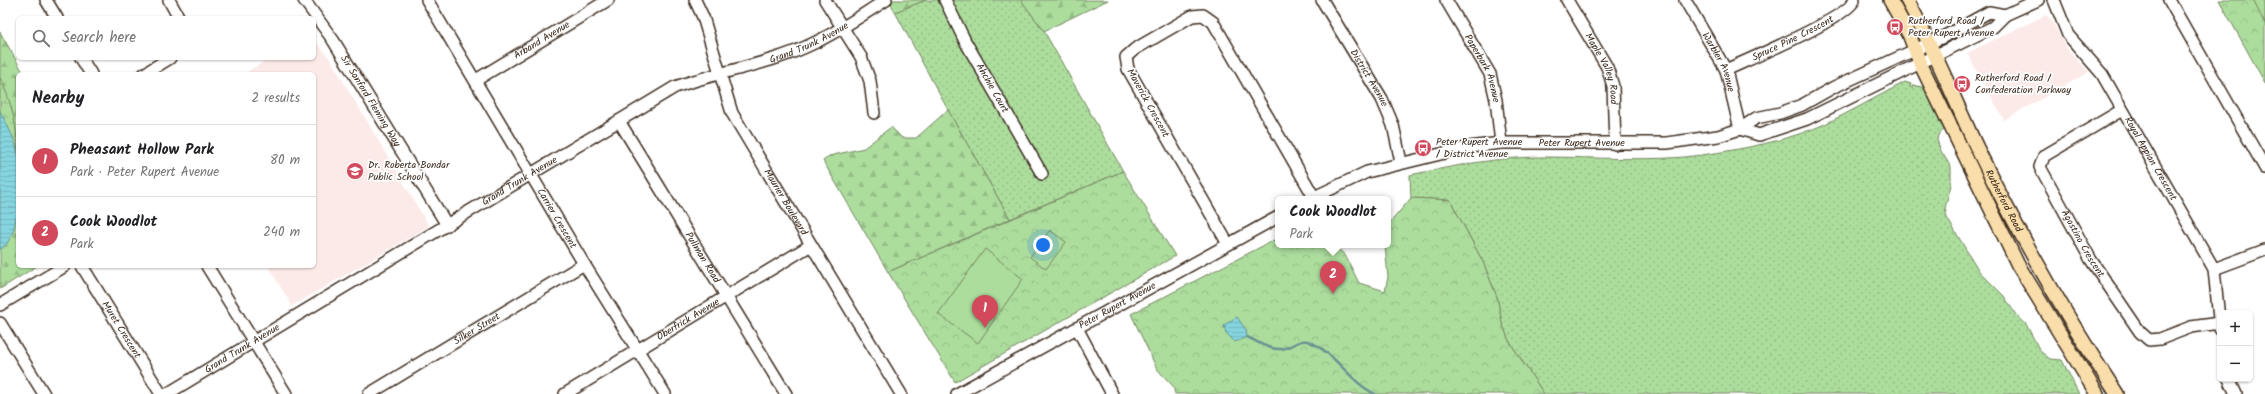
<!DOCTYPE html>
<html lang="en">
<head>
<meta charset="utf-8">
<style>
  body { margin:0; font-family:Kalam,sans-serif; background:#f6f6f6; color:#202124 }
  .controls { position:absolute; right:12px; bottom:12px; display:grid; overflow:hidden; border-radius:6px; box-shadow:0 1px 3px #0004 }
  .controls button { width:36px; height:36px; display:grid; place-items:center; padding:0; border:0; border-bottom:1px solid #e0e0e0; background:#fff; color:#202124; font:20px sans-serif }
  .you { position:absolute; left:1043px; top:245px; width:14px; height:14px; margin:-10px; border:3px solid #fff; border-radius:50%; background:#1a73e8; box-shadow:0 0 0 6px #1a73e833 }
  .badge { display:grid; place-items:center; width:26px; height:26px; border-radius:50%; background:#d1495b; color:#fff; font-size:13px; font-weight:700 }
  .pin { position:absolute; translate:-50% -33px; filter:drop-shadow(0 1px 2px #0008) }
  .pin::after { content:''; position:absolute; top:21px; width:14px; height:12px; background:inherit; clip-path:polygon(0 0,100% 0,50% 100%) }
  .popup { position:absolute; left:1275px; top:196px; width:116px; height:52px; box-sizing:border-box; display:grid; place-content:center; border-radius:6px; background:#fff; filter:drop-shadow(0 1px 3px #0005); font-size:13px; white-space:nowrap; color:#757577 }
  .popup b { font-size:15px; color:#202124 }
  .popup::after { content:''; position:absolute; left:50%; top:100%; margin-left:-8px; border:8px solid transparent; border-top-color:#fff }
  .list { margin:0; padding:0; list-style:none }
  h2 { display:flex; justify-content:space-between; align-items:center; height:52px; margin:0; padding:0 16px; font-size:17px }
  h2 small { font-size:13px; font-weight:400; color:#757577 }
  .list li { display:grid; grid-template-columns:26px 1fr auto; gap:12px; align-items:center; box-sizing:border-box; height:72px; padding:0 16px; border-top:1px solid #e0e0e0 }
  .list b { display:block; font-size:15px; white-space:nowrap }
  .list p { margin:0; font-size:13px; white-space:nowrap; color:#757577 }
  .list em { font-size:13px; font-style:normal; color:#757577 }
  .icon { flex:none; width:22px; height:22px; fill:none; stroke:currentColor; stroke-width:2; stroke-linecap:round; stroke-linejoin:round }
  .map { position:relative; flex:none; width:2265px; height:394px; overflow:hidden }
  .search { position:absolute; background:#fff; box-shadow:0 1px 3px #0004; left:16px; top:16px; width:300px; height:44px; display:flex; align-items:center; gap:10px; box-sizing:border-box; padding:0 14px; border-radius:6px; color:#757577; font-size:15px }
  .panel { position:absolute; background:#fff; box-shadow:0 1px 3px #0004; left:16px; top:72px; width:300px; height:196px; border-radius:6px }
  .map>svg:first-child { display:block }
</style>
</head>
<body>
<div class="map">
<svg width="2265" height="394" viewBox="0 0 2265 394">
  <defs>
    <pattern id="grass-dots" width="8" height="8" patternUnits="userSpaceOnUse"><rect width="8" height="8" fill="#acdd9d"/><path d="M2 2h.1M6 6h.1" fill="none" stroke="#95be87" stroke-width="1.8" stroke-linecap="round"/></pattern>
    <pattern id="forest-firs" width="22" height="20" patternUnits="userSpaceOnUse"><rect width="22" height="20" fill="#acdd9d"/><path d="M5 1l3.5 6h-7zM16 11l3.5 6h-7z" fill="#95be87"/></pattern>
    <pattern id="wetland-marsh" width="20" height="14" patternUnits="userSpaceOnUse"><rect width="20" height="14" fill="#acdd9d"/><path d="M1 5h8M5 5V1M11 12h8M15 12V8" fill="none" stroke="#95be87"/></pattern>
    <pattern id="park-crowns" width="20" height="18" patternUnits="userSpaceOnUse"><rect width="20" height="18" fill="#acdd9d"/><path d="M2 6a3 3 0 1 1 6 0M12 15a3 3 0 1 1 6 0" fill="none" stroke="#95be87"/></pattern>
    <pattern id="water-rules" width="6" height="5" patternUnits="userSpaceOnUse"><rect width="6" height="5" fill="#85d5e0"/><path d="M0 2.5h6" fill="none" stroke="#74b7c0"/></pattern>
  </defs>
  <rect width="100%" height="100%" fill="#fff"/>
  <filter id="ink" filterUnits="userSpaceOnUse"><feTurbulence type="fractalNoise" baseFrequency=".025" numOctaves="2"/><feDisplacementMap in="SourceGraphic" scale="8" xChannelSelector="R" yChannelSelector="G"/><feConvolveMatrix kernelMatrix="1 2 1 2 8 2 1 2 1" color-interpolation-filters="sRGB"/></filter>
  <g filter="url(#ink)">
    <path fill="#fceae8" d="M2046,15L2052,21L2067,49L2089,72L2004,120L1967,53Z
      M314,39L330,59L429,226L292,306L268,266H314V74H244L270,58H314Z"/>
    <path fill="url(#grass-dots)" stroke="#74845e" d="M926,0H1021L1044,31L1123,171L1010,219L948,110L895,12Z
      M1905,82L1911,84L1910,87L1913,88L1914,85L1929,89L1947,127L1938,135L1937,140L1941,151L1951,167V185L1945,208L1947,218L1979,271L2004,296L2016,315L2026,324L2040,351L2050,359L2062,360L2079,394H1544L1509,341L1502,323L1497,297L1483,262L1450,200L1411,198L1410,175C1454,166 1497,157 1542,157C1592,157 1653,162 1702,155C1743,149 1787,141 1825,124C1852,111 1878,96 1905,82Z"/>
    <path fill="url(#forest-firs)" stroke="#74845e" d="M888,0H926L895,12Z
      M1021,0H1108L1044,31Z
      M0,32L24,74H18V266H37L0,289Z
      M948,110L1010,219L888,272L823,161L829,156L864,148L891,127L902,138H916Z"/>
    <path fill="url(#wetland-marsh)" stroke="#74845e" d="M0,78C22,123 18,161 18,210L0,118Z"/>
    <path fill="url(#park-crowns)" stroke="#74845e" d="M2219,0H2265V83Z
      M1123,171L1175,256L955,382L888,272Z
      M1411,198L1450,200L1483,262L1497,297L1502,323L1509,341L1544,394H1175L1173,386L1157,369L1131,314L1278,238V245H1333L1345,255L1359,283L1385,291L1388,277L1385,245H1388V225Z"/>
    <path fill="#acdd9d" stroke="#74845e" d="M2253,0H2265V24Z
      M1050,230L1066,242L1046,269L1030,257Z
      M985,249L1023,279L978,343L938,314Z"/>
    <path fill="url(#water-rules)" stroke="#679192" d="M0,111C7,125 16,140 18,155C20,175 18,198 18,218H16C14,231 11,242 0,250Z
      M1237,317L1246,330L1247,337L1235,342L1226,333L1224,325Z"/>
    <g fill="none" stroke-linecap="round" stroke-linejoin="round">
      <path stroke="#679192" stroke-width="2.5" d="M1247,337C1258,342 1269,350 1281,349C1292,348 1300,337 1310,342C1335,353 1350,382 1375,394"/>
      <g stroke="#3b2a1e" stroke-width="14">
        <g id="minor">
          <path d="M46,0L57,18"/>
          <path d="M169,0L179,18"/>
          <path id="s1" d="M304,0L333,40L447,225"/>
          <path id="s2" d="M427,0L584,264L665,394"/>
          <path id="s3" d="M695,0L703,17L732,113L901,394"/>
          <path d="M825,0L861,57L870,81L874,113"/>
          <path id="s4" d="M945,0L965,41L1042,174"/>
          <path id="s5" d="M1322,0L1382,99L1393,125L1401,162"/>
          <path id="s6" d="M1446,0L1490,74L1496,100L1501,143"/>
          <path id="s7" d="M1567,0L1607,67L1613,86L1615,144"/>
          <path id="s8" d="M1685,0L1726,70L1740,129"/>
          <path id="s9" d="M2054,0L2068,35L2102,74L2214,269L2220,329"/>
          <path d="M2169,0L2265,168"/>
          <path d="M81,58L91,74"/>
          <path id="s10" d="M1726,70C1747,60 1850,17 1854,0"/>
          <path d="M144,74L170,58"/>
          <path id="s11" d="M476,80L608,0"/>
          <path id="s12" d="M2122,110L2044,156L2040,167L2091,260L2140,332L2149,340L2160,339L2191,327L2219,323"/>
          <path id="s13" d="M619,121L786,394"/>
          <path d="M1740,129L1759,135L1807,119L1993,27L2005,15L2038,0"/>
          <path id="s14" d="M1310,199L1367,172L1469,147L1501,143H1667L1718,136L1740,129L1756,118L1780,113L1802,105L1834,87L1943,37L1989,12L2005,15"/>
          <path d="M1228,244L1128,69L1126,57L1135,49L1192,16L1203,15L1213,22L1314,197"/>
          <path id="s15" d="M82,266L161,394"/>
          <path d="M207,266L286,394"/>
          <path d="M2214,269L2265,250"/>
          <path d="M0,305L65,266"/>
          <path d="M0,323L44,394"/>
          <path d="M1077,328L1112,394"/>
          <path d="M2229,379L2236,394"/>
          <path id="s16" d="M167,394L675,87C720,71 769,65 812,44C838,32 862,15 886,0"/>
          <path id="s17" d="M369,394L584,264"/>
          <path id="s18" d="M565,394L811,245"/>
          <path id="s19" d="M957,394L1278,217"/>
        </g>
      </g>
      <g stroke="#3b2a1e" stroke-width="16">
        <g id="major">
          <path d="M1890,0L1909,34L1920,63L2018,265L2097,394"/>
          <path id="s20" d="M1907,0C1934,48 1954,99 1977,148C2018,233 2065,315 2117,394"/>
        </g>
      </g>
      <use href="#minor" stroke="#fff" stroke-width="11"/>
      <use href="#major" stroke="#f9deab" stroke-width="13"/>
    </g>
  </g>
  <defs>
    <g id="bus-disc" transform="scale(0.9)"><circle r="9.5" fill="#d1495b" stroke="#fff"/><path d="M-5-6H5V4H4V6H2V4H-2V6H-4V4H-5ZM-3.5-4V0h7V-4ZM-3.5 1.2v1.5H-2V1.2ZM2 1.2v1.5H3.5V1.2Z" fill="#fff"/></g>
    <g id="school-disc" transform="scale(0.9)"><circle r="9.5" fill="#d1495b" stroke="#fff"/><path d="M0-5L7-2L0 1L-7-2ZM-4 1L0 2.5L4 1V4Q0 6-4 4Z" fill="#fff"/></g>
  </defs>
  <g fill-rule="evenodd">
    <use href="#bus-disc" x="1895" y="27"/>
    <use href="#bus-disc" x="1962" y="84"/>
    <use href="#bus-disc" x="1423" y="148"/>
    <use href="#school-disc" x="355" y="171"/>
  </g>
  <g text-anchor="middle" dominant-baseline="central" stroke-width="3.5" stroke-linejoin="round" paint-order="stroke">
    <g font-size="10" fill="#3b2a1e" stroke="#fff" text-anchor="start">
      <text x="1908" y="21">Rutherford Road /<tspan x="1908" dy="12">Peter Rupert Avenue</tspan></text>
      <text x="1975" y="78">Rutherford Road /<tspan x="1975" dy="12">Confederation Parkway</tspan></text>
      <text x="1436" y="142">Peter Rupert Avenue<tspan x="1436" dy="12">/ District Avenue</tspan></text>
      <text x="368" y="165">Dr. Roberta Bondar<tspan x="368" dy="12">Public School</tspan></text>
    </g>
    <g font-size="10" fill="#3b2a1e" stroke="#fff">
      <text stroke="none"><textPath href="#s10" startOffset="74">Spruce Pine Crescent</textPath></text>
      <text stroke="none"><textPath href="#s11" startOffset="77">Arband Avenue</textPath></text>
      <text stroke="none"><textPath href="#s16" startOffset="735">Grand Trunk Avenue</textPath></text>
      <text stroke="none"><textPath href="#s8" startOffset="71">Warbler Avenue</textPath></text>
      <text stroke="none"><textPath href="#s6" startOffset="78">Paperbark Avenue</textPath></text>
      <text stroke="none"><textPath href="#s7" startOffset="78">Maple Valley Road</textPath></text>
      <text stroke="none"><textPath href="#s5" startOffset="91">District Avenue</textPath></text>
      <text stroke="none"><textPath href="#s4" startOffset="100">Ahchie Court</textPath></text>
      <text stroke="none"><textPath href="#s1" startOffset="121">Sir Sanford Fleming Way</textPath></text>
      <text transform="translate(1148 103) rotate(61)">Maverick Crescent</text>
      <text stroke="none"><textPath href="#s14" startOffset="281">Peter Rupert Avenue</textPath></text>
      <text stroke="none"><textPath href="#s9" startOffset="187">Royal Appian Crescent</textPath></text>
      <text stroke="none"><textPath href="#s16" startOffset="412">Grand Trunk Avenue</textPath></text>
      <text stroke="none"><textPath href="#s20" startOffset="223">Rutherford Road</textPath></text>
      <text stroke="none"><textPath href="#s3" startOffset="223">Maurier Boulevard</textPath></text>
      <text stroke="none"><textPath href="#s2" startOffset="254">Carrier Crescent</textPath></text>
      <text stroke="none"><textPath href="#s12" startOffset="190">Agostino Crescent</textPath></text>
      <text stroke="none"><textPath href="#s13" startOffset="160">Pullman Road</textPath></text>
      <text stroke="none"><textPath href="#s19" startOffset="183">Peter Rupert Avenue</textPath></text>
      <text stroke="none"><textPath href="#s18" startOffset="144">Oberfrick Avenue</textPath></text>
      <text stroke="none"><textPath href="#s17" startOffset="126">Silker Street</textPath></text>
      <text stroke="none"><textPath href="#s15" startOffset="75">Muret Crescent</textPath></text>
      <text stroke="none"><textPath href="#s16" startOffset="88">Grand Trunk Avenue</textPath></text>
    </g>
  </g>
</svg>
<div class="controls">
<button>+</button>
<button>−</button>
</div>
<div class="you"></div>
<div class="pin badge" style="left:985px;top:328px">1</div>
<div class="pin badge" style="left:1333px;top:294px">2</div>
<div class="popup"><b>Cook Woodlot</b>Park</div>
<div class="search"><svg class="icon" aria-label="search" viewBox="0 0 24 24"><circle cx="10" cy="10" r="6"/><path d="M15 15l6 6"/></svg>Search here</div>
<section class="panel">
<h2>Nearby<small>2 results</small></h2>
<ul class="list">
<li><span class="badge">1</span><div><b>Pheasant Hollow Park</b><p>Park · Peter Rupert Avenue</p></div><em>80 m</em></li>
<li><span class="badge">2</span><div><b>Cook Woodlot</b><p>Park</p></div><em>240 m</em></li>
</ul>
</section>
</div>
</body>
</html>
